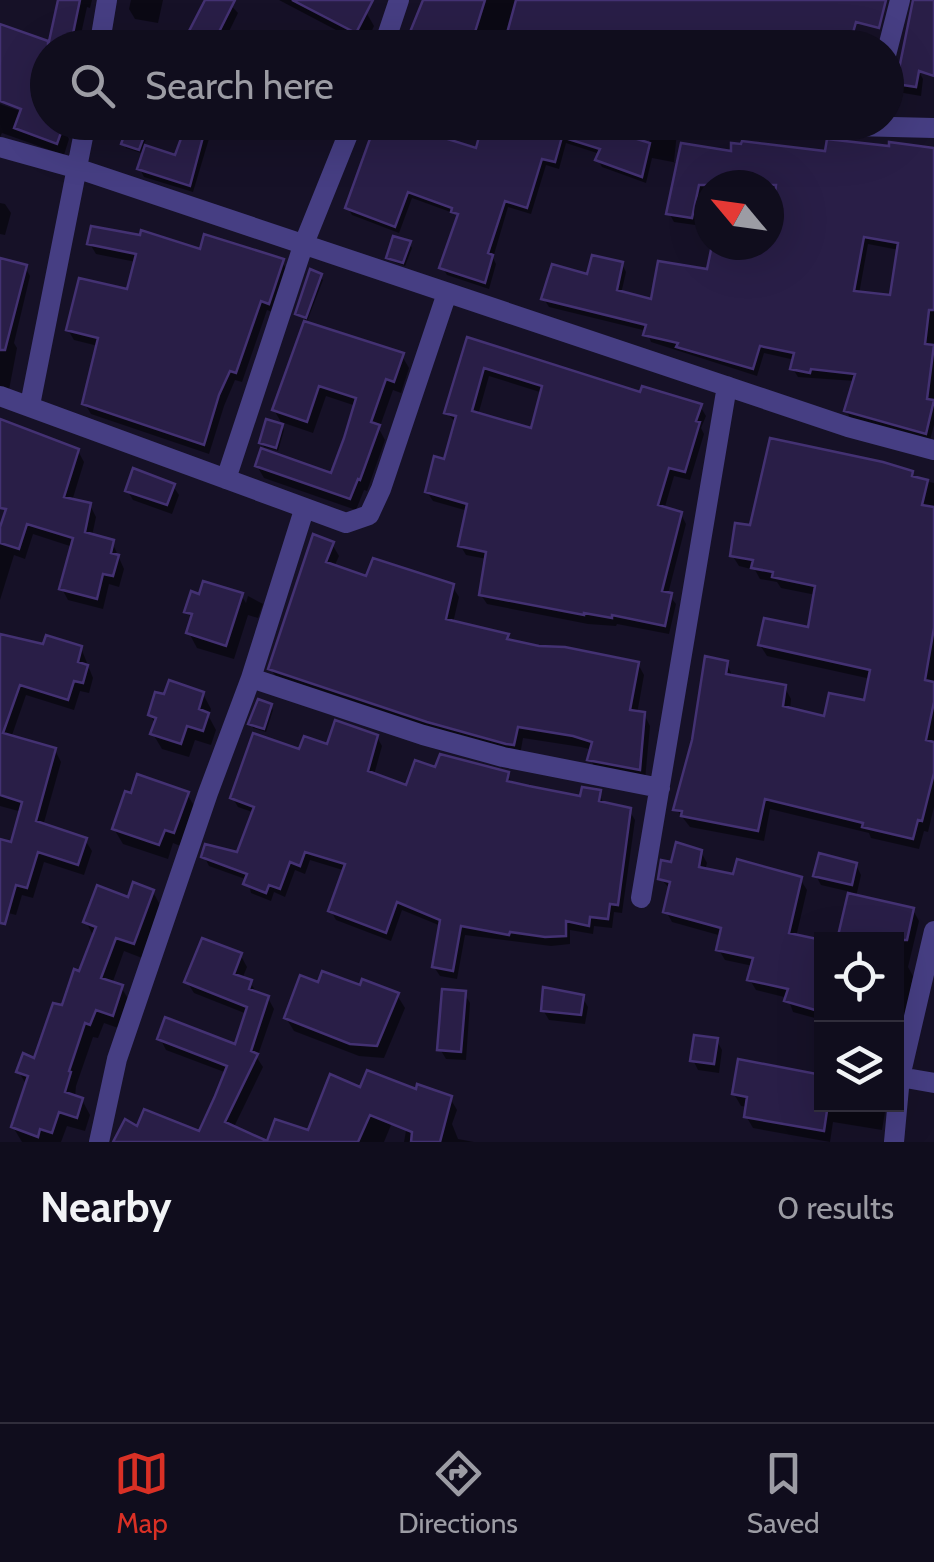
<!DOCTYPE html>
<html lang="en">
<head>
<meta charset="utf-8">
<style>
  body { margin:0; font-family:Cabin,sans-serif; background:#191626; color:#f1f3f6 }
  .controls { position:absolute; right:30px; bottom:30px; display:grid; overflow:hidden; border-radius:0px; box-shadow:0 10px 40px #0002 }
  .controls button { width:90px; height:90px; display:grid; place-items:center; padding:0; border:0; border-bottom:2px solid #302d3b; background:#100d1d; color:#f1f3f6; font:50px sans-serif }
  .compass { position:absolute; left:694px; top:170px; width:90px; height:90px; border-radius:50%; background:#100d1d; box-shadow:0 10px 40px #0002; rotate:299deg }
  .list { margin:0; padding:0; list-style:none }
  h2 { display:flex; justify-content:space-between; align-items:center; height:130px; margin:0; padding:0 40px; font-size:42px }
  h2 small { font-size:32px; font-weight:400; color:#9c9ca4 }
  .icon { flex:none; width:55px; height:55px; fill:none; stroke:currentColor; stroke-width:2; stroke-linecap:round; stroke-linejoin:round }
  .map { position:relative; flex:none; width:934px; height:1142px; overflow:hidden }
  .search { position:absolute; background:#100d1d; box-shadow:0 10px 40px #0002; left:30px; right:30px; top:30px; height:110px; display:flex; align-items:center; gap:25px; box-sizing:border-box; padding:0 35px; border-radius:55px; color:#9c9ca4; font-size:38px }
  .sheet { height:280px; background:#100d1d }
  nav { display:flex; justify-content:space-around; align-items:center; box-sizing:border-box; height:140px; border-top:2px solid #302d3b; background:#100d1d; font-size:28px; color:#9c9ca4 }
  nav a { display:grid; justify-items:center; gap:5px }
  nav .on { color:#d93025 }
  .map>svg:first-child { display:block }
</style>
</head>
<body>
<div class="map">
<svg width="934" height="1142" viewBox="0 0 934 1142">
  <rect width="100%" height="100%" fill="#161127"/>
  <path fill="#0007" fill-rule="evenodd" d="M59,0H92L90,8L87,7L78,48H48L0,85V26L50,45Z
    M131,0H163L158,23L135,19L129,9Z
    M208,0H226L238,13L221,48H198L189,37Z
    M279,0H343L366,12L374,26L364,48H330L336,30Z
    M425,0H806L802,19L872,38L877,46L407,48Z
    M900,60L905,68L918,70L923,79L921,96L886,90V70L897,67Z
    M0,104L62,126L69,139L64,155L2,133L0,137Z
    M189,122H214L193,192L144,177L140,169L144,154L126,148L124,144L144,133L147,137L143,147L177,158Z
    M430,122H452L446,141L477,151L485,122L649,146L651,122H678L674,162H678L733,154L934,157V425L930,440L851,419L846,411L855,381L798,377L793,369L795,360L764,353L757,376L651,342L647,331L549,307L544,299L622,264L626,272L621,294L653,302L709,272L714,245H769V185H709V227L674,222L669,213L678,163L652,158L646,183L602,167L598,160L600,154L566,143L559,169L546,165L531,214L508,207L493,258L496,264L489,289L447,275L442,267L458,219L456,214L412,198L399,233L352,215L348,208L425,136ZM868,244L899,250L892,298L859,294Z
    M0,203L5,204L11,213L5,235L0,234Z
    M90,244L282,262L288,272L275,313L267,310L242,382L235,380L224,406L209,454L91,414L85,404L98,346L74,340L68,330L128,292L136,262L96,254Z
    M410,244L412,248L405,266L391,261L389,257Z
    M0,261L25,267L30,276L14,343L17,348L9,390L0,387Z
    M320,276L323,280L306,324L402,356L409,368L401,393L393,390L379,429L385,440L367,491L364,490L356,510L264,478L257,466L332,477L356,406L326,396L313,433L281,422L274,410L307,321L298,314Z
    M469,340L642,395L700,406L706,416L701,428L704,434L690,480L674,476L664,510L681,514L686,524L668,594L676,604L669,634L617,624L616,626L588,624L487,604L481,595L487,559L466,555L460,545L468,511L433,501L427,492L445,462L456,423L447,413ZM489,376L543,393L533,431L478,415Z
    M0,422L78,451L84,462L72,501L90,505L96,517L92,536L112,542L124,569L119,587L109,584L103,609L68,600L62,589L73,547L33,534L25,559L14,555L0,600V528L11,495L0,492Z
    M282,426L284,430L278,451L264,447L261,443Z
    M912,473L916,479L934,483V807L928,832L924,831L919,849L871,838L869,833L770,809L764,841L690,827L676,809L727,663L733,678L785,688L791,699L790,710L826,719L866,703L871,679L767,656L760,645L810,630L816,595L781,588L777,582L760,579L755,570L739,566L732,555L752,528Z
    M173,486L179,495L172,514L133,500L127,490Z
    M332,544L339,556L334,567L368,579L452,586L459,597L453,623L508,636L511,643L638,664L644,675L637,714H644L650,726L645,780L597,771L590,759L593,750L581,747L523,738L520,755L278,680L271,669Z
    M241,595L246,603L248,596L263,604L258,618L248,615L234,659L197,648L189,633L192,620L187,611Z
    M0,635L45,647L81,648L93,678L89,693L80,691L74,710L26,695L11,738L55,750L61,762L43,826L85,840L92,851L84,875L44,862L33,898L22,895L16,915L0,911V842L12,845L22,812L0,806Z
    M203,694L211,709L209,717L216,730L211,745L195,740L189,757L162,749L153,734L156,725L150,715Z
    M271,706L273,710L266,732L253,728L251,724Z
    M377,737L382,746L374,775L408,788L436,770L507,774L513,785L582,799L599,793L604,805L629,810L635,820L622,913L614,912L612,928L594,926L593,934L570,930V944L551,946L465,935L457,979L440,976L434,967L441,926L402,910L391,941L336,920L331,911L346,871L310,860L305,874L295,870L285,897L274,892L271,901L251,893L248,880L209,866L204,856L238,855L255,813L238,807L232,797L301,753Z
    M187,794L196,809L183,847L173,843L168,859L123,844L114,829Z
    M701,852L707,863L705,871L735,877L800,879L807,890L796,937L822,943V1020L793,1012L788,998L756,990L750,980L753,966L725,960L719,950L722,936L672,922L666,911L671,890L661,879L673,865Z
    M856,865L861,875L856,897L913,910L919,921L908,967L913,976L897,1061L896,939H840L851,892L821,885L816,876Z
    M153,892L161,907L142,958L124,951L112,984L121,987L130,1002L121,1029L104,1023L98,1038L93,1037L76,1086L75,1098L82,1100L90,1115L85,1131L67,1126L61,1142H22L13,1127L27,1086L19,1072L36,1061L81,974L94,937L86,922Z
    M241,956L247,967L242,979L250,982L258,995L268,998L274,1009L257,1058L263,1067L233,1129L196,1142L227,1073L166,1050L160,1038L236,1047L247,1014L194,993L187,982Z
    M319,985L361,988L397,995L405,1008L384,1058L359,1056L294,1031L286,1018Z
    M464,993L470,1003L466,1060L446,1059L440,1049Z
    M582,997L588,1007L585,1024L549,1020L543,1010Z
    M717,1041L722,1050L719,1073L698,1070L693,1060Z
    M362,1090L403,1096L384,1142H272L309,1133Z
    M413,1091L450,1098L457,1110L452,1124L458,1139L474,1142H404Z
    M734,1094L822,1104H881L885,1112L882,1130L833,1122L830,1142L753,1128L746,1116L748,1107L741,1106Z"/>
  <path fill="#291e47" stroke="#433172" stroke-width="2.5" fill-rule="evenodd" d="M58,0H80L70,48H48V122L64,124L57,144L14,128L21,109L0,101V24L48,41V46Z
    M205,0H235L211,48L186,37Z
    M292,0H373L356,33Z
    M423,0H485L470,48H452L410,32Z
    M516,0H886L879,28L856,22L849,47L825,40L823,48H503Z
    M913,0H934V76L919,71L916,87L896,84Z
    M187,122H207L190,186L137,169L145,145L175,155Z
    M376,122L424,133L427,122H446L441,137L476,148L483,122H583L650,143L642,177L595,160L600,149L562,137L555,162L542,159L527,208L505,201L488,253L493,255L485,283L439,268L458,214L451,212L452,208L408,192L395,227L345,208Z
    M128,125L146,131L139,150L121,144Z
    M827,139L889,146V142L934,148V310H929L925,344L934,345L927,399L934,400L926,434L844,411L855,374L811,369L810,373L790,369L794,353L760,346L753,369L676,347L678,343L643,335L646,325L541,299L552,264L587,274L592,255L623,262L617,290L651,299L658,261L707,269L712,245H769L776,185H699L692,218L666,214L681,143L731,151V143L741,144L742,141L825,151ZM864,237L898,243L890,295L854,291Z
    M91,226L140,235L141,230L200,249L204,234L284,259L269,304L261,301L236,373L230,371L219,395L204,445L82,404L98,338L66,330L79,278L127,289L136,254L87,244Z
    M393,236L411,241L403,263L386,258Z
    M0,258L27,265L5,350H0Z
    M310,269L322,274L306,318L295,314Z
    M304,321L404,353L394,382L386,379L371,422L380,425L360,480L358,479L350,499L255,466L261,448L331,473L344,438L356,398L319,386L307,422L272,410Z
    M467,337L640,392L642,386L702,404L696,421L700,422L685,472L669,468L658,505L682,512L662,591L672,593L665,626L612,615V618L584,613V615L479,595L486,552L458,546L467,504L425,492L434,456L444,459L456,416L444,413ZM484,368L542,386L531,428L472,411Z
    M0,419L79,449L64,497L91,503L85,532L114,540L111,553L119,555L113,576L103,574L97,599L59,589L73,538L27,524L19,549L0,543V527L6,509L0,508Z
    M266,419L283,424L276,448L259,443Z
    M770,438L883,462L913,471L912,476L928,480L922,505L934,507V628L925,680L934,682V702L926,740L934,742V773L922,821L918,820L913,839L862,827L863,823L765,799L758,831L681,816L682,811L673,810L692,740L705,656L728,661L726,674L786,685L783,706L824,716L829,693L864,700L870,670L758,645L764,618L808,627L815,586L772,577L773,572L751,568L753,560L730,556L735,523L750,525Z
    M133,468L175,484L167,505L125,491Z
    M313,534L334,542L326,562L366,576L373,558L454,584L446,619L509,634L507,639L539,646L565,647L639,662L630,710L645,712L640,770L587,760L592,742L573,736L518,727L514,745L506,744L427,722L268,669Z
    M203,581L243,593L226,646L186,633L192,614L184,612L191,591L199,594Z
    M0,634L43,644L46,635L82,646L78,662L88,665L83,683L74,681L68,700L20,685L3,733L56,748L36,821L87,838L78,865L38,852L27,888L16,885L5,924L0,923V839L11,842L22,802L0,795Z
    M169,680L204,692L199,709L209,713L203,731L187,726L181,744L150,734L156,718L148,715L155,692L164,694Z
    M258,699L272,704L264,729L248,724Z
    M335,720L378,735L368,771L406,785L415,760L435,767L440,754L509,772L507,781L529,786L580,796L582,787L601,790L599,801L631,808L618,905L610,904L608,919L590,917L589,926L566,921V936L545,937L510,932L509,935L461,926L453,971L432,967L440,920L397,902L386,933L328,911L345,864L305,852L300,866L290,862L280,889L269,885L266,893L243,884L247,874L201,857L205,844L237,852L254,807L230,798L253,733L299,749L304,736L327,744Z
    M137,774L189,792L174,833L165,830L159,845L112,829L125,791L131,793Z
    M676,842L702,850L699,867L733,874L737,859L802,877L789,933L822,940V1012L784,1001L788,989L747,980L753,958L716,950L721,928L663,912L670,882L658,879L661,860L671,862Z
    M819,853L857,863L852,885L813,876Z
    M133,882L154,890L134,944L116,938L101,978L123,985L113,1016L96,1010L90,1025L85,1023L69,1071L71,1072L65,1092L83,1098L77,1118L59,1112L52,1133L40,1129L38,1137L11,1127L28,1076L16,1072L23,1053L34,1058L53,1003L62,1005L74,969L79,971L96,927L83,922L97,885L128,897Z
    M848,893L914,908L907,940H837Z
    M202,938L242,953L234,974L252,980L249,989L269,996L251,1051L258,1054L225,1122L267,1141L275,1119L308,1130L330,1074L360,1087L367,1070L416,1089L417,1084L452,1096L440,1142H411L412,1132L370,1115L358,1142H113L125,1119L137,1126L144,1109L199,1131L215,1096L227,1066L157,1039L165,1017L235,1044L247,1007L184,982Z
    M322,971L360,985L362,979L399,993L377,1046L350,1044L284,1018L300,975L318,982Z
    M543,987L584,995L581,1015L541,1011Z
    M442,989L466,991L461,1052L437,1050Z
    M694,1035L718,1038L714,1064L690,1061Z
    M738,1059L822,1075V1104H828L824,1131L744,1117L747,1097L732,1094Z"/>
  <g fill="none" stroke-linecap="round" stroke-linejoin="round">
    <path stroke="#463e83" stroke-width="20" d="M99,48L107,0
      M383,48L399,0
      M886,55L900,0
      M695,122L934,128
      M0,147L79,169L848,427L934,450
      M0,396L346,523L369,515L381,489L447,293
      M30,405L86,122
      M226,479L303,246L353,122
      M251,678L423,735L503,757L660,788
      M641,898L727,386
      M900,1077L934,1083
      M99,1142L117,1059L208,793L251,678L304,510
      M894,1142L900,1077L934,931"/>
  </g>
</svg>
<div class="controls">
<button><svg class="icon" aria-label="locate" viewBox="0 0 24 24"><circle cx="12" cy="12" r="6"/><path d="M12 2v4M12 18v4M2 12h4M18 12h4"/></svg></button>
<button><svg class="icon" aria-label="layers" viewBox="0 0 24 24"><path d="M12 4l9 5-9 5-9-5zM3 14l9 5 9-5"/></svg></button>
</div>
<svg class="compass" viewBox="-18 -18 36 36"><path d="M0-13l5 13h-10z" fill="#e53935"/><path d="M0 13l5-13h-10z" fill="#9c9ca4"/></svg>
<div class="search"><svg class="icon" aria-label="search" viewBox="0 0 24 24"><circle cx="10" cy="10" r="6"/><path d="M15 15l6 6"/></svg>Search here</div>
</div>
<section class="sheet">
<h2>Nearby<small>0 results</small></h2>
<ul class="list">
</ul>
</section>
<nav>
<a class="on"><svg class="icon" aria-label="map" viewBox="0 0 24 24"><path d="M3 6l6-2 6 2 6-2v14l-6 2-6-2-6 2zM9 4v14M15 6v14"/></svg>Map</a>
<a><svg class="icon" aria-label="directions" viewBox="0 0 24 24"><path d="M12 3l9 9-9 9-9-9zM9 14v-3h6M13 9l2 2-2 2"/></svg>Directions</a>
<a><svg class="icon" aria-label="saved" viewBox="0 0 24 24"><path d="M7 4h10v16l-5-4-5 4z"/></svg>Saved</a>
</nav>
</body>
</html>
